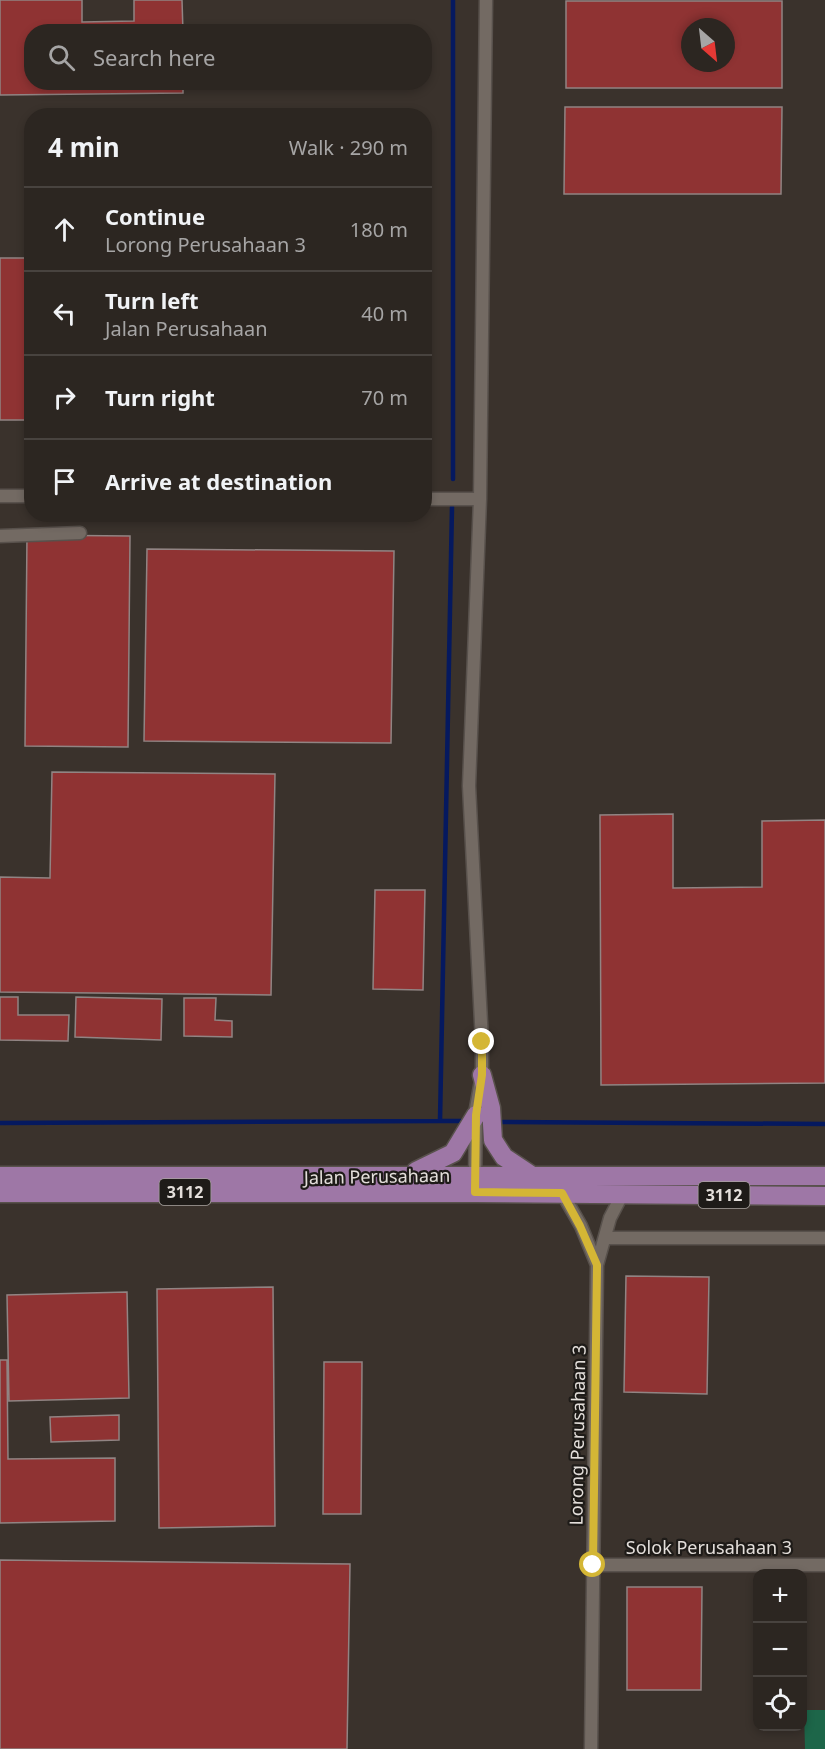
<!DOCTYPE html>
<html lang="en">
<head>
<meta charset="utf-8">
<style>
  body { margin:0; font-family:"Noto Sans",sans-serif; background:#38322e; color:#f1f3f6 }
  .controls { position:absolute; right:18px; bottom:18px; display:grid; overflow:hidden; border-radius:12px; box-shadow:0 3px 9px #0003 }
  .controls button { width:54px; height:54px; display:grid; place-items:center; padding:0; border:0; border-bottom:2px solid #48433f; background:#2c2621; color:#f1f3f6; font:30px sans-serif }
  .compass { position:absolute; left:681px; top:18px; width:54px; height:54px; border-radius:50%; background:#2c2621; box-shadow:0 3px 9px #0003; rotate:152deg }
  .stop { position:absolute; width:18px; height:18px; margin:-14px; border:4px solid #d4b635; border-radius:50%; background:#fff }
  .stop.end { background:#d4b635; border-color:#fff; box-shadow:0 2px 6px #0008 }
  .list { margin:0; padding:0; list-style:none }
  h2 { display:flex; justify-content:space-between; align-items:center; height:78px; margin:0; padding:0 24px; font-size:26px }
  h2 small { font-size:20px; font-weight:400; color:#a6a5a5 }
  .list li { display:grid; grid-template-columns:39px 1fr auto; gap:18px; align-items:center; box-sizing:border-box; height:84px; padding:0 24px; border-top:2px solid #48433f }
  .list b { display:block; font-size:22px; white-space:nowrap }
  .list p { margin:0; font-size:20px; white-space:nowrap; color:#a6a5a5 }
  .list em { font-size:20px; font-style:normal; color:#a6a5a5 }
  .icon { flex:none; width:33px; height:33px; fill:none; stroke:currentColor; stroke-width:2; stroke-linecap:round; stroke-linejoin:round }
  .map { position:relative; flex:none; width:825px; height:1749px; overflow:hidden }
  .search { position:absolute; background:#2c2621; box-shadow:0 3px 9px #0003; left:24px; top:24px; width:408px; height:66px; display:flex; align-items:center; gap:15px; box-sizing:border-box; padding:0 21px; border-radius:24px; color:#a6a5a5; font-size:22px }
  .panel { position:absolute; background:#2c2621; box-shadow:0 3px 9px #0003; left:24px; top:108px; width:408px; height:414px; border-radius:24px }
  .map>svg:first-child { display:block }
</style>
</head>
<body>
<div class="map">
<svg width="825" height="1749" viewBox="0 0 825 1749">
  <rect width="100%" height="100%" fill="#3a322c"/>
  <path fill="#1d6649" d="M804,1710H825V1749H805Z"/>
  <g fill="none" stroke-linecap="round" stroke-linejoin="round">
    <path stroke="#05195f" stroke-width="4.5" d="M453,479V0
      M440,1121H465
      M495,1122L825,1124
      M0,1123L440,1121L452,507"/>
  </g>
  <path fill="#8f3333" stroke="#918483" stroke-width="1.5" fill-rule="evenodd" d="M0,0H82V22L134,21V0H182L183,32H32V82H183V93L0,95Z
    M566,1H782V88H566ZM690,27H726V63H690Z
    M565,107H782L781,194H564Z
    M0,258H32V420H0Z
    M27,535L130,536L128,747L25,746Z
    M147,549L394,551L391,743L144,741Z
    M52,772L275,774L271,995L0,992V877L50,878Z
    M673,814V888L762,887V821L825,820V1083L601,1085L600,815Z
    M375,890H425L423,990L373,989Z
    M0,997H18V1015H69L68,1041L0,1040Z
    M76,997L162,999L161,1040L75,1037Z
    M184,998H216L215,1020L232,1021V1037L184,1036Z
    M626,1276L709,1277L707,1394L624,1392Z
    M273,1287L275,1526L159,1528L157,1289Z
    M127,1292L129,1398L9,1401L7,1295Z
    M0,1360H7L8,1459L115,1458V1521L0,1523Z
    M324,1362H362L361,1514H323Z
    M119,1415V1440L51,1442L50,1417Z
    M0,1560L350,1564L347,1749H0Z
    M627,1587H702L701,1690H627Z"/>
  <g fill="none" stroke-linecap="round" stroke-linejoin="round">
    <g stroke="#58514c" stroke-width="15">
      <path id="minor" d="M0,496H32
        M424,499H480
        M0,536L80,533
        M475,1182L476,1108L482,1075V1042L469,786L480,499L486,0
        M562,1193L581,1226L597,1265
        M606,1238H825
        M593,1565H825
        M591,1749L597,1265L610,1218L622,1195"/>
    </g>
    <g stroke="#58514c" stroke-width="21">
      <path id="primary" d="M482,1075L491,1108L493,1140L504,1157L534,1177
        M416,1171L453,1153L476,1115
        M0,1176H825
        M0,1193H475L825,1196"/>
    </g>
    <use href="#minor" stroke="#736a63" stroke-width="12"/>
    <use href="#primary" stroke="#9e77a6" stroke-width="18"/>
  </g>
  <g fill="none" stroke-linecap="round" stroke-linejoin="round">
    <path stroke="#d4b635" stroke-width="8" d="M482,1042V1075L476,1115L475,1192L562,1193L580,1226L597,1265L593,1565"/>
  </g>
  <g text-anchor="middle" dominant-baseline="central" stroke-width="4.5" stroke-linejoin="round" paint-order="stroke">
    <g fill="#1e1b18" stroke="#a9a4a0" stroke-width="1.5">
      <rect x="159.5" y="1179" width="51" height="26" rx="4.5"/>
      <rect x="698.5" y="1182" width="51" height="26" rx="4.5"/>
    </g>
    <g font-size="16" font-weight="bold" fill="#e4dfdb">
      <text x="185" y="1192">3112</text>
      <text x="724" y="1195">3112</text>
    </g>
    <g font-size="18" fill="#e4dfdb" stroke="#1e1b18">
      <text transform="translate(377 1176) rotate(-1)">Jalan Perusahaan</text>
      <text transform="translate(577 1435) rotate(-89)">Lorong Perusahaan 3</text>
      <text x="709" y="1547">Solok Perusahaan 3</text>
    </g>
  </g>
</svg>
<div class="controls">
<button>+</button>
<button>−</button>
<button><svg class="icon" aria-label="locate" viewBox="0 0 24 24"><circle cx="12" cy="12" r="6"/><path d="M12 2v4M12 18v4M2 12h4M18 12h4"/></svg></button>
</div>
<svg class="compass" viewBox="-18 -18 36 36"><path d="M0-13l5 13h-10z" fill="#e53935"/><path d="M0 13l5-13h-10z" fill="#a6a5a5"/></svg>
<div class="stop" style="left:593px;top:1565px"></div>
<div class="stop end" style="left:482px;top:1042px"></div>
<div class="search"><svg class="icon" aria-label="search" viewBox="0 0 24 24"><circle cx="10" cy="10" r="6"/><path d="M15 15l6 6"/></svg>Search here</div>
<section class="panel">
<h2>4 min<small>Walk · 290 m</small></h2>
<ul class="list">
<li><svg class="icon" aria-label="ahead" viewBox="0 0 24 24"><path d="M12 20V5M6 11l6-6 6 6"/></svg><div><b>Continue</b><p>Lorong Perusahaan 3</p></div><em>180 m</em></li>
<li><svg class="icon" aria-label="left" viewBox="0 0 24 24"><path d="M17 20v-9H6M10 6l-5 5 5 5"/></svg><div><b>Turn left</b><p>Jalan Perusahaan</p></div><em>40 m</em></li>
<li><svg class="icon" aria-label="right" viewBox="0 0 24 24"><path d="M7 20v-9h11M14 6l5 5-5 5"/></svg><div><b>Turn right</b></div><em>70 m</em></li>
<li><svg class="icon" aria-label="arrive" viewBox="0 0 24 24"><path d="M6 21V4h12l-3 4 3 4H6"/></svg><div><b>Arrive at destination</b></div></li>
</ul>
</section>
</div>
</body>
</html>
